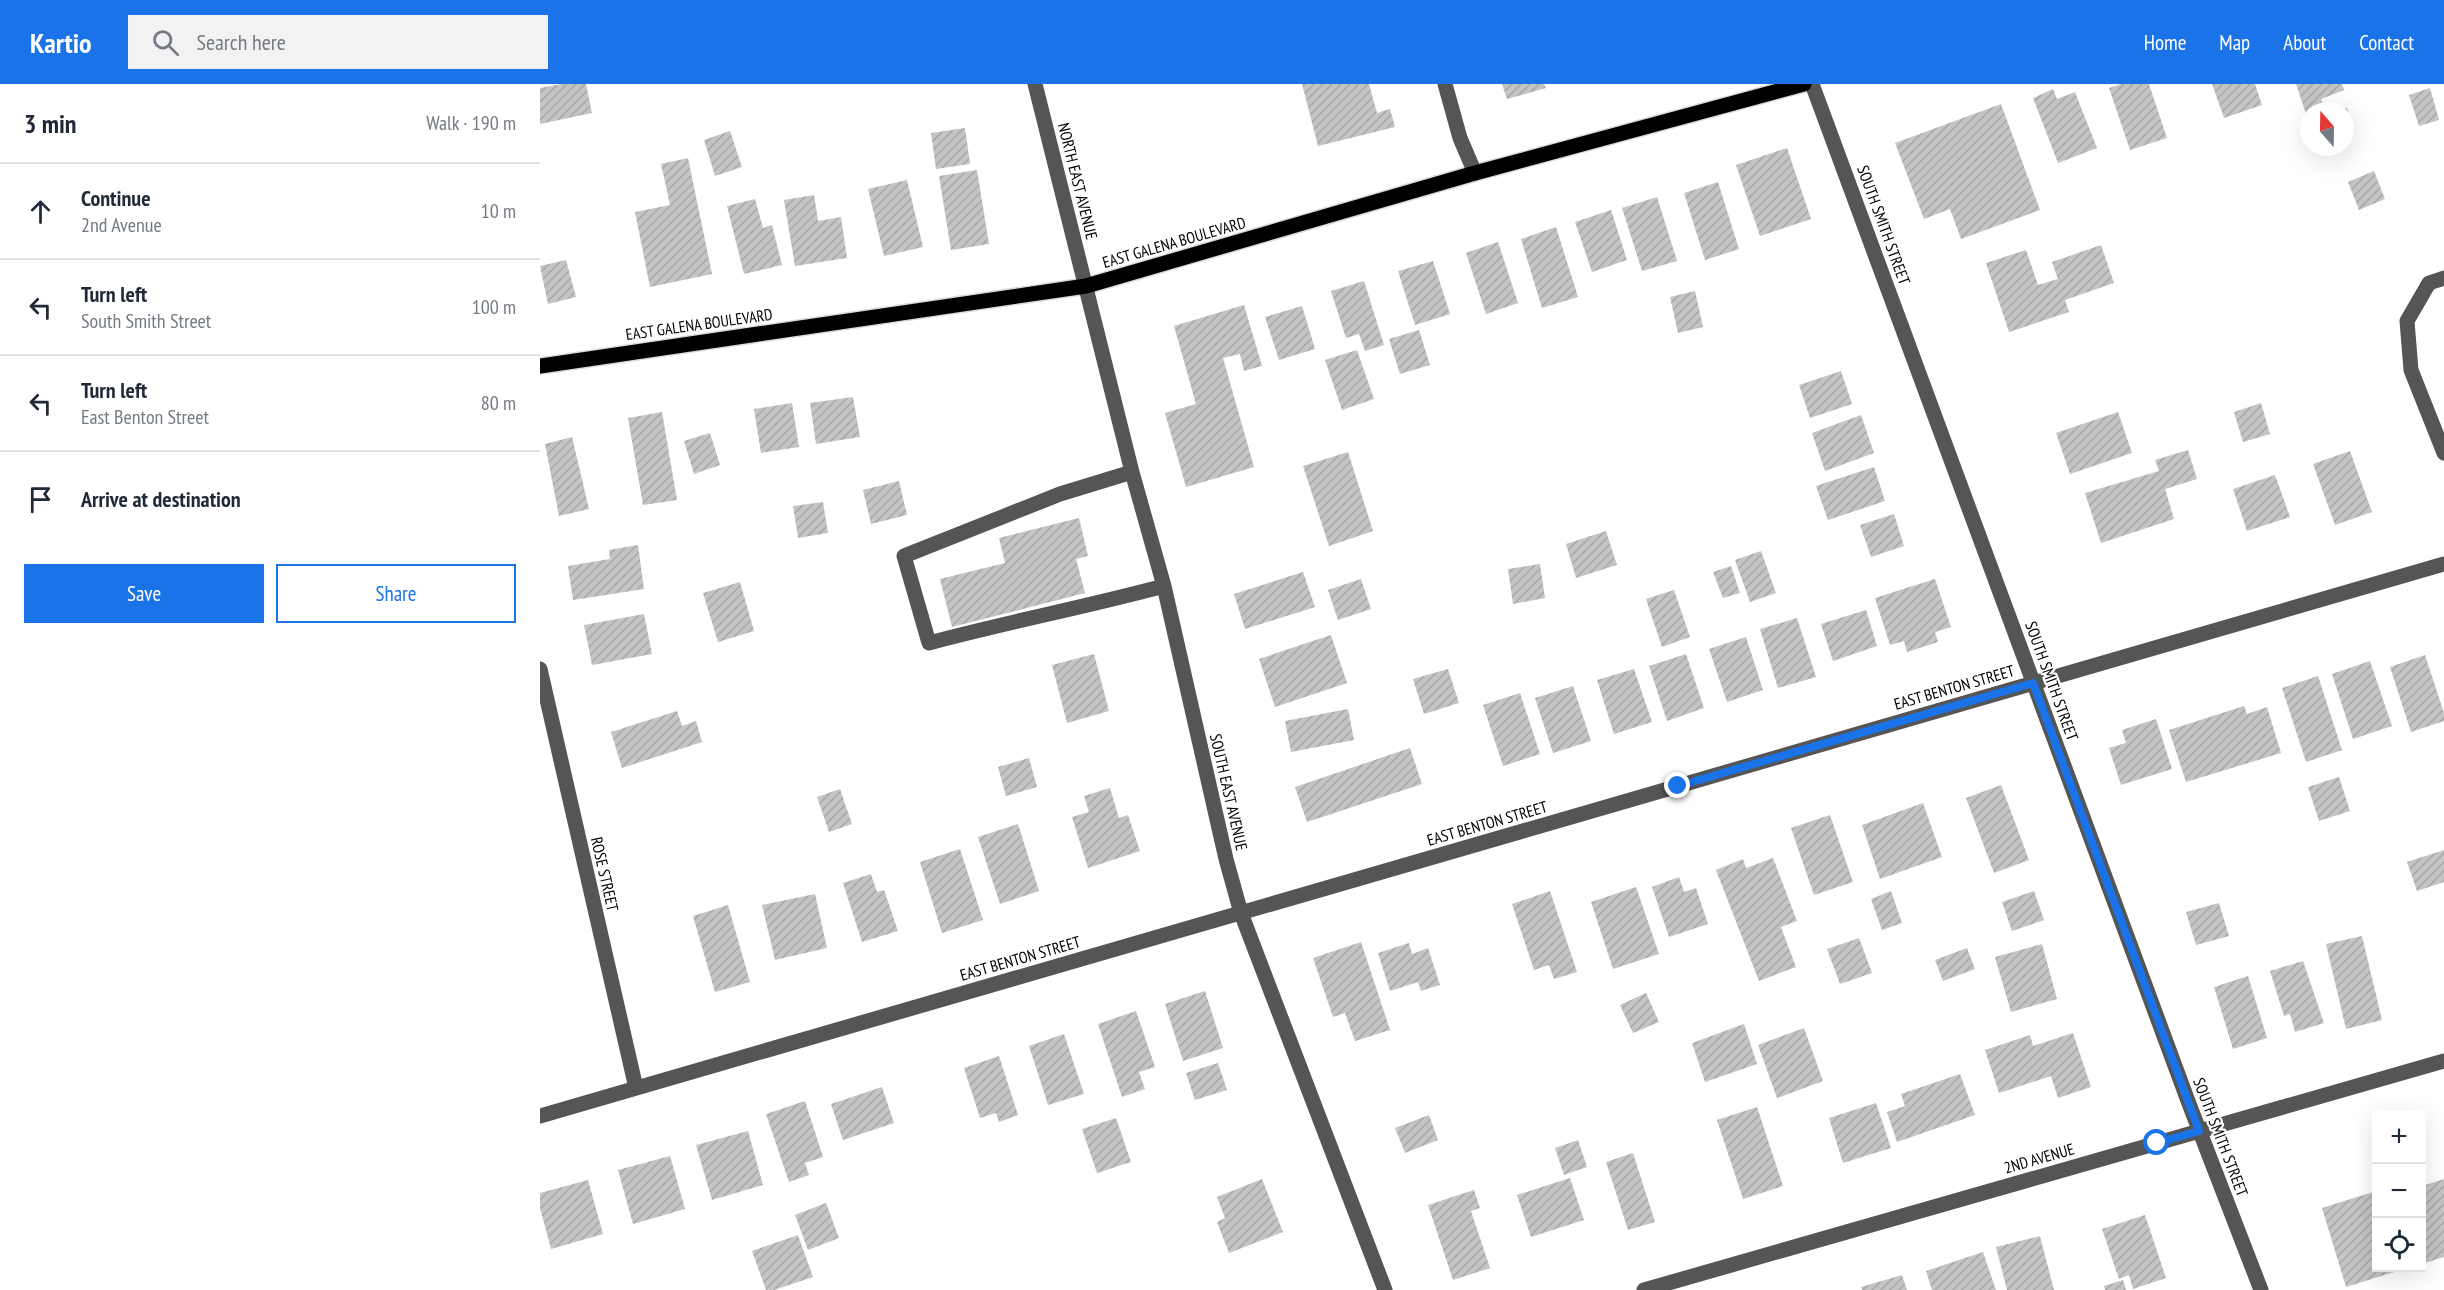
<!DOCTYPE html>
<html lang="en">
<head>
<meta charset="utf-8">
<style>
  body { margin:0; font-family:"PT Sans Narrow",sans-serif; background:#f2f2f3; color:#1f2937 }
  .controls { position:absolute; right:18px; bottom:18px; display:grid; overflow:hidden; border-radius:0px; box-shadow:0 6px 24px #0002 }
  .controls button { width:54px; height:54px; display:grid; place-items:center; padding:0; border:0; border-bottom:2px solid #e0e1e3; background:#fff; color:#1f2937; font:30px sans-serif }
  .compass { position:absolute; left:1760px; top:18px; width:54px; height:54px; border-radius:50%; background:#fff; box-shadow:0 6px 24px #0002; rotate:340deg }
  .stop { position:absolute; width:18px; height:18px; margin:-14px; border:4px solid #1a73e8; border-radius:50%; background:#fff }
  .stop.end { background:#1a73e8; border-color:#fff; box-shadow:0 2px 6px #0008 }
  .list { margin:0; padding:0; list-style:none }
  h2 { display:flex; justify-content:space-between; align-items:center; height:78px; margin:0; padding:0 24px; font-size:26px }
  h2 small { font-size:20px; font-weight:400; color:#747a83 }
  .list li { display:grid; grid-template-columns:39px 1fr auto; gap:18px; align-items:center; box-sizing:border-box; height:96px; padding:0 24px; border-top:2px solid #e0e1e3 }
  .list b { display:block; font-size:22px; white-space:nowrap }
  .list p { margin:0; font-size:20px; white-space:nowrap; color:#747a83 }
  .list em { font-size:20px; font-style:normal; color:#747a83 }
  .actions { display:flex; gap:12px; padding:18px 24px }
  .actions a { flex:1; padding:14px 0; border:2px solid #1a73e8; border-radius:0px; text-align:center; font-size:21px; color:#1a73e8 }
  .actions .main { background:#1a73e8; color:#fff }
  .icon { flex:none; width:33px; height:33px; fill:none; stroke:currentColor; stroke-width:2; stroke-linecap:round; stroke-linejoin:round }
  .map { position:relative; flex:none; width:1904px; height:1206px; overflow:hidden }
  header { display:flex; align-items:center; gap:36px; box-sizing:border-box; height:84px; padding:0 30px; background:#1a73e8; color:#fff }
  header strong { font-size:28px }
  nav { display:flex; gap:33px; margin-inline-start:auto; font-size:21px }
  .search { width:420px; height:54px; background:#f2f2f3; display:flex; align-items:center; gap:15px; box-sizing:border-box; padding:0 21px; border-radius:0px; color:#747a83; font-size:22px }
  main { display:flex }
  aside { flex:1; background:#fff }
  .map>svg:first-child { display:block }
</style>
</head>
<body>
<header>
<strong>Kartio</strong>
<div class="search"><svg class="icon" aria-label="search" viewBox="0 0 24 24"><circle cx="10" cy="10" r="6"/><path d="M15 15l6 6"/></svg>Search here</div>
<nav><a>Home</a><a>Map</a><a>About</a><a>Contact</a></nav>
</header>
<main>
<aside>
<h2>3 min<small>Walk · 190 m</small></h2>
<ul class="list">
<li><svg class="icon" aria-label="ahead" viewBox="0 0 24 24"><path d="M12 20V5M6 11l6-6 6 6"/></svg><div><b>Continue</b><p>2nd Avenue</p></div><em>10 m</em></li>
<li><svg class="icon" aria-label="left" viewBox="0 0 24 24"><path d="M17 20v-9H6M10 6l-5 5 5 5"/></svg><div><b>Turn left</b><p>South Smith Street</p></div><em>100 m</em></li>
<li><svg class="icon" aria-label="left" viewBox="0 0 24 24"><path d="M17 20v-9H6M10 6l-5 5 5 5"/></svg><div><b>Turn left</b><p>East Benton Street</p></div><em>80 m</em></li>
<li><svg class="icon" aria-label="arrive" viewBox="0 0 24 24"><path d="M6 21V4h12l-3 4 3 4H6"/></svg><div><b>Arrive at destination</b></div></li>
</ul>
<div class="actions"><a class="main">Save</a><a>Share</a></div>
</aside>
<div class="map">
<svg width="1904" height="1206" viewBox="0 0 1904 1206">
  <defs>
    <pattern id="building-hatch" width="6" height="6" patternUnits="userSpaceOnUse" patternTransform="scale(1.5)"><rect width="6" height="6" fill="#c4c4c4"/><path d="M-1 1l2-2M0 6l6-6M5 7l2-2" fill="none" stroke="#a7a7a7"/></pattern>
  </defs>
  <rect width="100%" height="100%" fill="#fff"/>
  <path fill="url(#building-hatch)" d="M22,0H46L52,29L0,40V4Z
    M762,0H829L837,29L850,25L855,43L778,62Z
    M962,0H1004L1006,4L967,15Z
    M1581,0H1609L1627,54L1590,66L1569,4Z
    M1672,0H1715L1722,21L1684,34Z
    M1756,0H1802L1804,6L1781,15L1784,24L1769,27L1766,30Z
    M1890,4L1899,36L1879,42L1869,11Z
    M1513,5L1517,15L1535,8L1557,64L1518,79L1493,14Z
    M1461,20L1500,126L1421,155L1410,125L1384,135L1355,59Z
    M1807,24L1814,48L1805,51V27H1798Z
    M425,44L430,80L396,85L391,49Z
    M190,47L202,83L175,92L164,56Z
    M1247,64L1271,135L1220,152L1196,81Z
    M148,74L172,190L110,203L95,128L130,121L121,80Z
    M437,86L449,160L411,166L399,92Z
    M1834,87L1845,115L1819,126L1808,98Z
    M367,96L383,163L344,172L328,105Z
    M1178,98L1199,165L1165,176L1144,109Z
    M274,111L278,137L301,133L307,174L255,182L244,116Z
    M1117,113L1137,177L1102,187L1082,124Z
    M215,115L223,144L232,141L242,181L204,190L187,122Z
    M1071,126L1087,176L1052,188L1035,138Z
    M1016,143L1038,213L1002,224L981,155Z
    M958,158L978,219L946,230L926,169Z
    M1561,161L1574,199L1525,216L1529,228L1469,248L1446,179L1486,166L1498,201L1518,195L1512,178Z
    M26,176L36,213L8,220L0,182Z
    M893,177L910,230L875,241L858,187Z
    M824,197L844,261L825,267L819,250L806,254L791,207Z
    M1155,207L1163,243L1138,249L1130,213Z
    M704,221L722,282L704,287L700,270L683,274L714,383L646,403L625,329L656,320L634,242Z
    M762,222L775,265L739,276L725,233Z
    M879,246L890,281L860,290L849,255Z
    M817,266L834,315L802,326L785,276Z
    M1301,287L1312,320L1270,334L1259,301Z
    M313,313L320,353L276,360L270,319Z
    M252,319L259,363L221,369L214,325Z
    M1721,319L1730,350L1703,358L1694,328Z
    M122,328L137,416L103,421L88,334Z
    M1578,328L1592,369L1530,390L1516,349Z
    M1321,331L1334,369L1285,387L1272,349Z
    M170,349L180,381L154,390L144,357Z
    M32,353L49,425L19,432L5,360Z
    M1648,366L1657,395L1625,405L1634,435L1561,459L1545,409L1619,387L1615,376Z
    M1810,367L1832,428L1795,441L1773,380Z
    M808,368L833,447L789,462L763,382Z
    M1334,383L1345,417L1288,436L1276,402Z
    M1735,391L1750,433L1707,447L1693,405Z
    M359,397L367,431L331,440L323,406Z
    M283,418L288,449L258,454L253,422Z
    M1354,430L1364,462L1331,473L1320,441Z
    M539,434L548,472L536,475L545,509L412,543L400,495L465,479L459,454Z
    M1066,447L1077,481L1036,494L1026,460Z
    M98,461L104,505L33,516L28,482L70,475L69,466Z
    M1221,467L1236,509L1210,518L1195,476Z
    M1000,480L1005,514L973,520L968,485Z
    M1191,482L1200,509L1183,514L1173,488Z
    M763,488L775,523L705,545L694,510Z
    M821,495L831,525L798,536L788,506Z
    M1395,495L1411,543L1395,548L1398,558L1367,568L1364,557L1350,561L1335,514Z
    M200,498L214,547L178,558L163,509Z
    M1134,506L1150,553L1122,563L1106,515Z
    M1326,526L1337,562L1293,577L1281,540Z
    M104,530L112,570L52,581L44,541Z
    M1257,534L1276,593L1238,604L1220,545Z
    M791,551L807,599L735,623L719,575Z
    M1206,553L1223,606L1187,618L1169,565Z
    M554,570L569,627L527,639L512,581Z
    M1146,570L1164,624L1127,637L1109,582Z
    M1885,571L1904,629V637L1871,648L1850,583Z
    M1830,577L1852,642L1813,655L1792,590Z
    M908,585L919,619L884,630L873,595Z
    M1094,585L1112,638L1074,650L1057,596Z
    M1778,592L1802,666L1766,678L1742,604Z
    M1033,602L1051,657L1013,669L995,614Z
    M980,609L1000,670L963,682L943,621Z
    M1704,622L1707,630L1727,623L1741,669L1646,698L1629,646Z
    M808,625L814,656L751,668L745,637Z
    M137,627L142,642L156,637L162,658L82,684L71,648Z
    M1616,635L1632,685L1581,701L1569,664L1586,659L1582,646Z
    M870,664L882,700L767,738L755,703Z
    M489,674L497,703L466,712L458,683Z
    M1799,693L1810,727L1779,737L1768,703Z
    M1461,701L1489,776L1454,789L1426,714Z
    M570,704L579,734L588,731L600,767L548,784L532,733L549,728L544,712Z
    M300,705L312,740L289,748L277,713Z
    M1383,719L1402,773L1340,795L1322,741Z
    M1290,731L1313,798L1274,811L1251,744Z
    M478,740L499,807L460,820L438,753Z
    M420,765L443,836L402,849L380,778Z
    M1904,766V798L1877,807L1867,778Z
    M1233,774L1257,837L1241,843L1256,883L1219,897L1176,786L1203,775L1206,784Z
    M331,790L337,808L344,806L358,847L322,858L303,799Z
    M1139,793L1144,808L1156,804L1168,840L1129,853L1112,803Z
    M1096,803L1119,870L1073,885L1051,818Z
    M1010,807L1037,888L1014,895L1009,881L994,886L972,820Z
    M1351,807L1362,839L1342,846L1331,815Z
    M1494,807L1504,836L1472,847L1462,818Z
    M275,810L287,864L235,876L222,821Z
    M1679,819L1689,852L1656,861L1646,828Z
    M188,821L210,898L175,908L153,832Z
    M1822,852L1842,936L1806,945L1786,860Z
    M1319,854L1332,889L1300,900L1287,865Z
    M821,858L850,946L815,957L805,929L793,933L773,874Z
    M869,859L872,870L888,864L900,901L881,907L878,898L850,907L838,869Z
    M1502,860L1517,915L1471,928L1455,873Z
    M1427,864L1435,885L1403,897L1395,876Z
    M1763,877L1784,939L1755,948L1750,930L1744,932L1730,887Z
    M1708,892L1727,954L1693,965L1674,903Z
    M665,907L683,964L643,977L625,920Z
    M1106,909L1119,938L1093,949L1080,921Z
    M596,927L615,983L599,988L605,1005L582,1013L558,940Z
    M1204,940L1217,980L1165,998L1152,959Z
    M1264,944L1283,997L1237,1014L1218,961Z
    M1533,949L1551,1003L1518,1014L1511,992L1459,1009L1445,966L1490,951L1493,962Z
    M524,950L544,1010L508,1021L489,962Z
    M459,972L478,1031L459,1038L456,1029L440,1034L424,984Z
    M678,979L687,1006L655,1016L646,989Z
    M1420,990L1435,1031L1357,1058L1347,1028L1365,1022L1361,1010Z
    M342,1003L354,1039L303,1056L291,1020Z
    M265,1017L283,1073L265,1079L269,1091L249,1098L226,1030Z
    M1336,1019L1351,1064L1303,1079L1289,1034Z
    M1217,1023L1243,1102L1203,1115L1177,1036Z
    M889,1031L898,1056L865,1069L855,1044Z
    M576,1034L591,1078L557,1089L542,1045Z
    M208,1047L223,1101L172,1116L156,1061Z
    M1038,1056L1047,1083L1024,1091L1015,1064Z
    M1093,1069L1115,1138L1088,1146L1066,1078Z
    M130,1072L145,1125L93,1140L78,1086Z
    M1030,1094L1044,1136L991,1153L977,1111Z
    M722,1095L743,1148L689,1169L677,1138L685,1134L677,1113Z
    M1904,1095V1173L1882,1180V1102Z
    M48,1096L63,1150L11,1165L0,1124V1109Z
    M934,1106L940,1124L931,1127L950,1184L913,1196L888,1121Z
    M1836,1107V1184H1867L1806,1203L1782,1124Z
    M286,1119L299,1154L268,1166L255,1131Z
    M1605,1131L1626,1194L1593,1205L1589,1191L1579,1195L1562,1145Z
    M258,1151L273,1193L234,1206H226L212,1167Z
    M1500,1152L1514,1206H1467L1456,1163Z
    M1443,1168L1456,1206H1392L1386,1187Z
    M1362,1191L1367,1206H1322L1321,1203Z
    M1583,1196L1586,1206H1565L1564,1202Z"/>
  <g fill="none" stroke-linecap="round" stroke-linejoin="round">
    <g stroke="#dbdbdb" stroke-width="18">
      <path id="major" d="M0,282L546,202L935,89L1264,0"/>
    </g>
    <path stroke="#555" stroke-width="15" d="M495,0L592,388L624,502L686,775L701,829L845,1206
      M905,0L920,54L935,89
      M1272,0L1648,1017L1721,1206
      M1904,194L1889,199L1867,237L1871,286L1904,369
      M592,388L520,410L364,472L389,559C467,538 546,523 624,502
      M0,585L96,1004
      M0,1032L1904,480
      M1104,1206L1904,977"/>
    <use href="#major" stroke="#000" stroke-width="15"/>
  </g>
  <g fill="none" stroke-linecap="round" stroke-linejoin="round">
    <path stroke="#1a73e8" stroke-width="8" d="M1138,702L1493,599L1659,1047L1617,1059"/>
  </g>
  <g text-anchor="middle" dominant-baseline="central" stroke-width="4.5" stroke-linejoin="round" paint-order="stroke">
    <g font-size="16" fill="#000" stroke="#fff">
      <text transform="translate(538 97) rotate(76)">NORTH EAST AVENUE</text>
      <text transform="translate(1344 141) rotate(70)">SOUTH SMITH STREET</text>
      <text transform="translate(634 158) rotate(-16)">EAST GALENA BOULEVARD</text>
      <text transform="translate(159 240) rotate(-8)">EAST GALENA BOULEVARD</text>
      <text transform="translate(1512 597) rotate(70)">SOUTH SMITH STREET</text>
      <text transform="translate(1414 603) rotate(-16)">EAST BENTON STREET</text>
      <text transform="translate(689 708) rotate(77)">SOUTH EAST AVENUE</text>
      <text transform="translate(947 739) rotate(-16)">EAST BENTON STREET</text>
      <text transform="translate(65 790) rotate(77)">ROSE STREET</text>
      <text transform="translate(480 874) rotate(-16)">EAST BENTON STREET</text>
      <text transform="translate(1681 1053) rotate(69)">SOUTH SMITH STREET</text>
      <text transform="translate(1499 1074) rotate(-16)">2ND AVENUE</text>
    </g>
  </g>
</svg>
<div class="controls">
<button>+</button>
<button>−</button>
<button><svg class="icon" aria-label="locate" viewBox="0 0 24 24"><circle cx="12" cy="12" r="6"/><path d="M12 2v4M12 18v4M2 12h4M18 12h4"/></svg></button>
</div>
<svg class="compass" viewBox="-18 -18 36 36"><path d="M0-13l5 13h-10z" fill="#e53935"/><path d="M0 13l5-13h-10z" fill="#747a83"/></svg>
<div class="stop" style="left:1617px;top:1059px"></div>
<div class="stop end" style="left:1138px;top:702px"></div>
</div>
</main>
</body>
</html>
